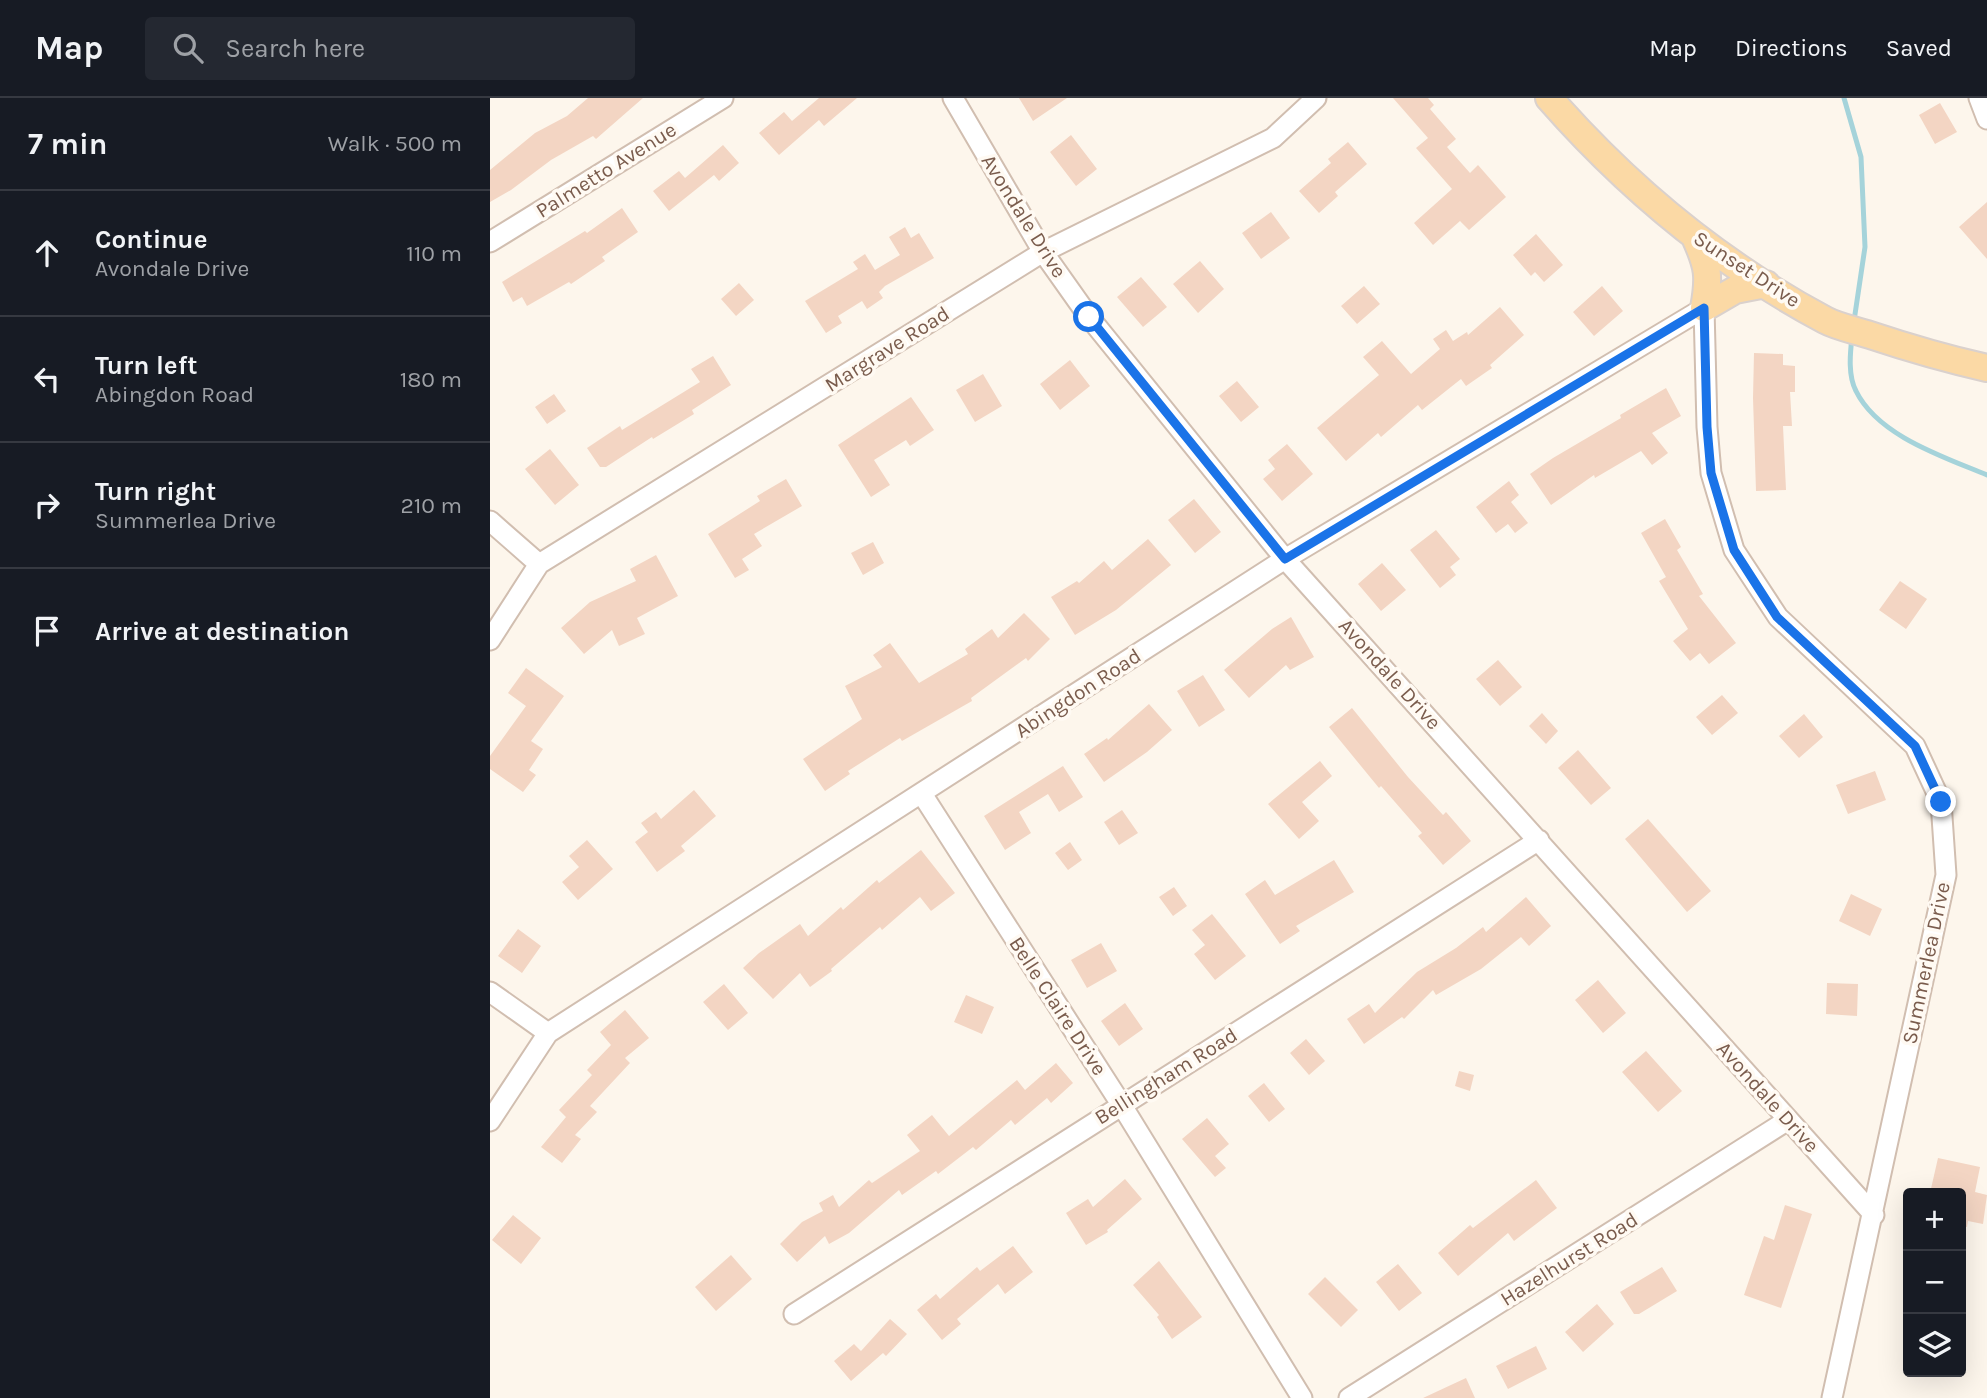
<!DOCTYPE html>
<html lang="en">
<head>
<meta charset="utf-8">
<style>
  body { margin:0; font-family:Karla,sans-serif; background:#242831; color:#f1f3f6 }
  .controls { position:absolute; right:21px; bottom:21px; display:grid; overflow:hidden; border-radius:7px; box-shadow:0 7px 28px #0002 }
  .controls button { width:63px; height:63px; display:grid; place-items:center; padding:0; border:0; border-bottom:2px solid #363941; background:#171b24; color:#f1f3f6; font:35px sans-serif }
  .stop { position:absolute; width:21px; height:21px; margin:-16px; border:5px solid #1a73e8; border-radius:50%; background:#fff }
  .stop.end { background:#1a73e8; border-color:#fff; box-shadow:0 2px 7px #0008 }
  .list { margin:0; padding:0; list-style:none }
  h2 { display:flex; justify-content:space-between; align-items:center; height:91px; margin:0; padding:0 28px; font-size:30px }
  h2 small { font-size:23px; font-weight:400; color:#9ea1a6 }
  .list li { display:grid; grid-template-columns:46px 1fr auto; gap:21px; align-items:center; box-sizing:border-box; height:126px; padding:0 28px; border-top:2px solid #363941 }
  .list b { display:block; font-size:26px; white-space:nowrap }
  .list p { margin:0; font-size:23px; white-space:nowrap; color:#9ea1a6 }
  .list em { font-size:23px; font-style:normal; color:#9ea1a6 }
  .icon { flex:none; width:38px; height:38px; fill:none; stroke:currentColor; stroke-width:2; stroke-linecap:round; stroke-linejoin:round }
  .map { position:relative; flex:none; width:1497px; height:1300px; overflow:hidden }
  header { display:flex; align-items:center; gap:42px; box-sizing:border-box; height:98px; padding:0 35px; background:#171b24; border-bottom:2px solid #363941 }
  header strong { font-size:33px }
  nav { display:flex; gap:38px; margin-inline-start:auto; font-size:24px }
  .search { width:490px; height:63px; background:#242831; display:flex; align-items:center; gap:18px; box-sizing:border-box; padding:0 24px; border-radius:7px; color:#9ea1a6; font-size:26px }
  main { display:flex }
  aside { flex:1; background:#171b24 }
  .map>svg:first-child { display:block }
</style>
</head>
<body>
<header>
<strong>Map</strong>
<div class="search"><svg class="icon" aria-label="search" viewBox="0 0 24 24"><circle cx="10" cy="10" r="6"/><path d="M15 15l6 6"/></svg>Search here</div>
<nav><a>Map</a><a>Directions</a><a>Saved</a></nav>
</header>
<main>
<aside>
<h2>7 min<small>Walk · 500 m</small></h2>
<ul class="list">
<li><svg class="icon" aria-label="ahead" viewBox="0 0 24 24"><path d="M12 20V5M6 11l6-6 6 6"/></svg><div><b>Continue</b><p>Avondale Drive</p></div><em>110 m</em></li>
<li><svg class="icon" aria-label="left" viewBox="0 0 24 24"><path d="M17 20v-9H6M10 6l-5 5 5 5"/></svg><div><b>Turn left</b><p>Abingdon Road</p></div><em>180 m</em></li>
<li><svg class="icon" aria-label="right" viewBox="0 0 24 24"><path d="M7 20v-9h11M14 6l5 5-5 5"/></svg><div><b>Turn right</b><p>Summerlea Drive</p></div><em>210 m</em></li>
<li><svg class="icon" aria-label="arrive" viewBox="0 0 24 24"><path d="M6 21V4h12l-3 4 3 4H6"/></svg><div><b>Arrive at destination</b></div></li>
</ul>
</aside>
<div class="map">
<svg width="1497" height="1300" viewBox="0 0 1497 1300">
  <rect width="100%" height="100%" fill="#fdf6ec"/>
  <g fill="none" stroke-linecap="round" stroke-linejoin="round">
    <path stroke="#a5d3da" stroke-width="5" d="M1354,0L1371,59L1375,149L1364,223
      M1362,239C1360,256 1358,278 1366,293C1388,338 1454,359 1497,377"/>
  </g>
  <path fill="#f3d5c3" d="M98,0H153L106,41L103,38L61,62L21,92L0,104V72L45,35L77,18Z
    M329,0H367L334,28L329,22L289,57L269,35L294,14L302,23Z
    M529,0H577L543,23Z
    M903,0H938L944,7L940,11L966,41L957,49L980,75L988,67L1016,99L979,132L970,123L943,147L924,125L962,91L926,50L938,40Z
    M1450,5L1467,34L1445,46L1429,17Z
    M581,37L607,71L586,88L560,54Z
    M858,44L877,66L845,94L848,98L829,115L809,93L841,65L838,61Z
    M233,47L249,65L229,83L224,77L179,113L163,93L189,73L195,80Z
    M1497,104V161L1469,129Z
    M132,110L148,134L112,159L115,163L81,186L79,184L37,208L32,199L23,204L12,184L95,133L97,135Z
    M781,114L800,140L771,161L752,135Z
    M415,129L421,140L429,135L444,160L395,188L389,194L393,200L377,211L372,203L348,218L352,225L336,235L315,203L368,171L363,164L375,156L385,172L410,157L399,139Z
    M1046,136L1073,167L1054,184L1045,174L1041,178L1023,157Z
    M710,163L734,191L708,215L683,186Z
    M651,179L677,209L653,229L627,199Z
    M249,185L264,202L246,218L231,201Z
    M874,188L890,206L867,226L851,208Z
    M1112,188L1133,213L1104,238L1083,214Z
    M1010,209L1034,237L1000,267L1002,270L976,288L971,281L932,312L928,307L891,339L888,335L856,363L827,330L889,277L873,259L892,243L921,276L950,251L943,241L956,232L963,243L977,234L978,237Z
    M1264,255L1293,256V267L1305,268V294H1300L1302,328H1293L1296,392L1266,393L1263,300Z
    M223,258L241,287L202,312L204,316L163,341L162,339L116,369H110L97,350L130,328L132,332L210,284L201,271Z
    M580,262L600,288L570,312L550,286Z
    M493,276L512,308L485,324L466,292Z
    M747,283L769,309L751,324L729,298Z
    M1176,290L1191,318L1162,335L1178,355L1162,367L1151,353L1105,380L1104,377L1061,407L1040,376L1063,360L1131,320L1130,317Z
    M64,296L76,313L57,326L45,309Z
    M421,299L444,332L420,348L416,342L384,362L400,387L381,399L348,347Z
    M797,346L823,376L792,403L773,381L785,371L778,362Z
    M60,351L89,387L65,407L35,371Z
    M296,381L312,408L264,436L272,448L252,461L259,472L245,480L218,436L270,403L267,398Z
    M1019,383L1029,397L1021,404L1038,425L1025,435L1018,426L1006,435L986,409Z
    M704,401L731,434L705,455L678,422Z
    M1175,421L1191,449L1187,452L1213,496L1209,498L1246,545L1219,566L1210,555L1200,563L1183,543L1198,531L1169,483L1176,479L1151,435Z
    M946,432L970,461L960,469L966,477L950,490L920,452Z
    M658,441L681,467L626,512L585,537L561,499L587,483L589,485L614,463L622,472Z
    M383,444L394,465L373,477L361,455Z
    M166,457L188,498L147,520L155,536L129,548L122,532L94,556L71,530L100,504L146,483L140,471Z
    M892,465L916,492L891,513L868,486Z
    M1410,483L1437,501L1416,531L1389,512Z
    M534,515L560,541L538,563L536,560L481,600L482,603L412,643L410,640L358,673L360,676L335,693L313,661L372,621L355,588L392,569L383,557L400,545L429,585L478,556L475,551L502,531L508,540Z
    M801,519L824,559L800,572L796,567L759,600L734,572L782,531Z
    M1008,562L1032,589L1010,608L986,581Z
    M36,570L74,598L41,643L53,651L39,672L46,677L33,694L0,671V658L36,608L18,595Z
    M713,577L735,612L709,629L687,593Z
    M1232,597L1248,615L1222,637L1206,619Z
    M659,606L682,632L657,654L614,684L594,656L617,640L618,642Z
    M862,610L918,679L953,717L956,714L981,743L953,767L928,738L932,735L891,688L889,690L839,629Z
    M1052,615L1068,633L1056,646L1039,628Z
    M1314,616L1333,639L1309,660L1289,638Z
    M1088,652L1121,690L1101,707L1068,670Z
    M830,663L842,678L812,704L829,723L809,741L778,706Z
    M573,668L593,699L569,714L558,696L529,714L541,735L515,752L494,718Z
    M1385,673L1396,702L1358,716L1346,687Z
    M204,692L226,718L191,748L195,753L167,774L145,744L158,734L151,725L166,714L171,721Z
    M632,712L648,735L629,747L614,724Z
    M1158,721L1221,793L1197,814L1135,741Z
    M97,742L123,771L88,802L72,784L89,769L79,758Z
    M580,744L592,762L578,772L565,755Z
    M431,752L465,795L441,813L430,799L392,832L390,829L341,871L342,873L320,889L310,875L283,901L253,870L269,855L310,826L318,838L351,809L353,812L387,782L389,785Z
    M844,762L864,794L806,828L810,833L790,846L755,796L775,782L785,797Z
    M684,789L697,808L683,818L669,799Z
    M1361,796L1392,811L1380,838L1349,823Z
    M1036,799L1061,828L1039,848L1031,839L991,871L946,897L943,892L914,921L912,919L874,946L857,921L879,906L885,915L927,874L966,850L993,829L996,834Z
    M722,816L756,858L725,882L704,856L715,847L702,832Z
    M28,831L51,848L32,875L8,858Z
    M611,845L627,873L597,890L581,862Z
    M1108,882L1136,915L1113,935L1085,902Z
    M1337,885L1368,886L1367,918L1336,916Z
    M234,886L258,915L238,932L213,904Z
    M476,897L504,909L492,936L464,924Z
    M635,905L653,931L629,948L611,923Z
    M135,912L159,940L135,960L140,965L100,1008L107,1014L85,1037L91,1041L72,1065L51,1049L76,1019L69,1012L102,977L97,972L121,947L110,934Z
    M816,941L835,963L819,977L800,955Z
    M1156,953L1192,993L1168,1014L1132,974Z
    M566,965L583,985L561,1005L557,1000L525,1027L521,1022L486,1052L483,1049L448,1076L446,1073L412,1097L409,1092L359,1135L339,1146L335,1138L307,1164L290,1146L312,1124L333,1113L329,1105L343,1097L349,1109L379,1082L382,1085L430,1053L417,1037L442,1017L459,1038L527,982L535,992Z
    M969,973L984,977L980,993L965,988Z
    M774,985L795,1011L779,1024L758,998Z
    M717,1020L739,1046L725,1058L736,1070L725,1079L692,1041Z
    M1448,1060L1490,1069L1485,1094L1497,1097L1493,1126L1478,1123L1477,1129L1471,1128V1095H1440Z
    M635,1081L652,1101L617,1132L618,1134L596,1147L576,1115L598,1101L603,1109Z
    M1046,1082L1067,1110L1024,1143L1018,1135L968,1178L948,1155L980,1127L983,1130Z
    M1295,1107L1322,1116L1291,1210L1254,1197L1274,1138L1284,1142Z
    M23,1117L51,1140L31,1166L2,1142Z
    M523,1148L543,1174L515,1196L508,1186L467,1221L471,1226L452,1242L427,1212L446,1196L450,1201L487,1169L490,1173Z
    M241,1157L262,1181L226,1213L205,1189Z
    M669,1163L712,1219L682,1241L667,1219L669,1217L643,1187Z
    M908,1166L932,1195L909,1213L886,1184Z
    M1172,1169L1187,1193L1149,1216H1144L1130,1194Z
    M835,1179L868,1212L851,1229L818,1196Z
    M1107,1206L1124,1226L1093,1254L1075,1234Z
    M400,1221L417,1236L396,1258L393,1255L361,1283L344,1263L364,1246L371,1253Z
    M1046,1248L1057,1271L1018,1291L1006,1268Z
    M976,1280L985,1300H933Z"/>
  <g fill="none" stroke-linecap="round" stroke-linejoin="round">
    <g stroke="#d1beb0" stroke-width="23">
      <path id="minor" d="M463,0L553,154L599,219L795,461L1384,1117
        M1489,0L1497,21
        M0,144L233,0
        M0,423L49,466
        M0,542L49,466L553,154L783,40L826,0
        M432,696L631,1006L812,1300
        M0,894L58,935
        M0,1023L58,935L795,461L1214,210L1217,329L1221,375L1244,452L1288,519L1425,648L1451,704L1456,777L1342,1300
        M304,1216L1049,742
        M859,1300L1298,1022"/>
    </g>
    <g stroke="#dad1cd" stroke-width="30">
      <path id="major" d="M1059,0C1137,89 1230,166 1335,222C1348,229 1365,232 1380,237C1419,250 1457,261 1497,270
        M1205,139C1218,168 1220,178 1214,210
        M1214,210L1245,192L1276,186"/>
    </g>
    <use href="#minor" stroke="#fff" stroke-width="19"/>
    <use href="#major" stroke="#fbd9a5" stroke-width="26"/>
  </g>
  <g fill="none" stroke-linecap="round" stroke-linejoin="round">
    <path stroke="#1a73e8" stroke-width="9" d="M599,219L795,461L1214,210L1217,329L1221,375L1244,452L1287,519L1425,648L1451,704"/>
  </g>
  <g text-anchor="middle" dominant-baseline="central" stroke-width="7" stroke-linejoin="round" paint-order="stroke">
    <g font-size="21" fill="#7a5c4d" stroke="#fffaf3">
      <text transform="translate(116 72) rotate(-32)">Palmetto Avenue</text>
      <text transform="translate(534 118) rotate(58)">Avondale Drive</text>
      <text transform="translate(1257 171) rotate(33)">Sunset Drive</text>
      <text transform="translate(397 251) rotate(-32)">Margrave Road</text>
      <text transform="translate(900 576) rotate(48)">Avondale Drive</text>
      <text transform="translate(588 595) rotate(-33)">Abingdon Road</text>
      <text transform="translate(1436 865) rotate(-78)">Summerlea Drive</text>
      <text transform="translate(568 908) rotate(57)">Belle Claire Drive</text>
      <text transform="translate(676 978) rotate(-32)">Bellingham Road</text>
      <text transform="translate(1278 999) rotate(48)">Avondale Drive</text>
      <text transform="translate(1079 1161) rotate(-32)">Hazelhurst Road</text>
    </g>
  </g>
</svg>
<div class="controls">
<button>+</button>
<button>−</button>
<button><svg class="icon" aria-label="layers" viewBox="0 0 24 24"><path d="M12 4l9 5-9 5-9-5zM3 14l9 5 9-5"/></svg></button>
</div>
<div class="stop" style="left:599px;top:219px"></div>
<div class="stop end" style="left:1451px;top:704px"></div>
</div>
</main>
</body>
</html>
